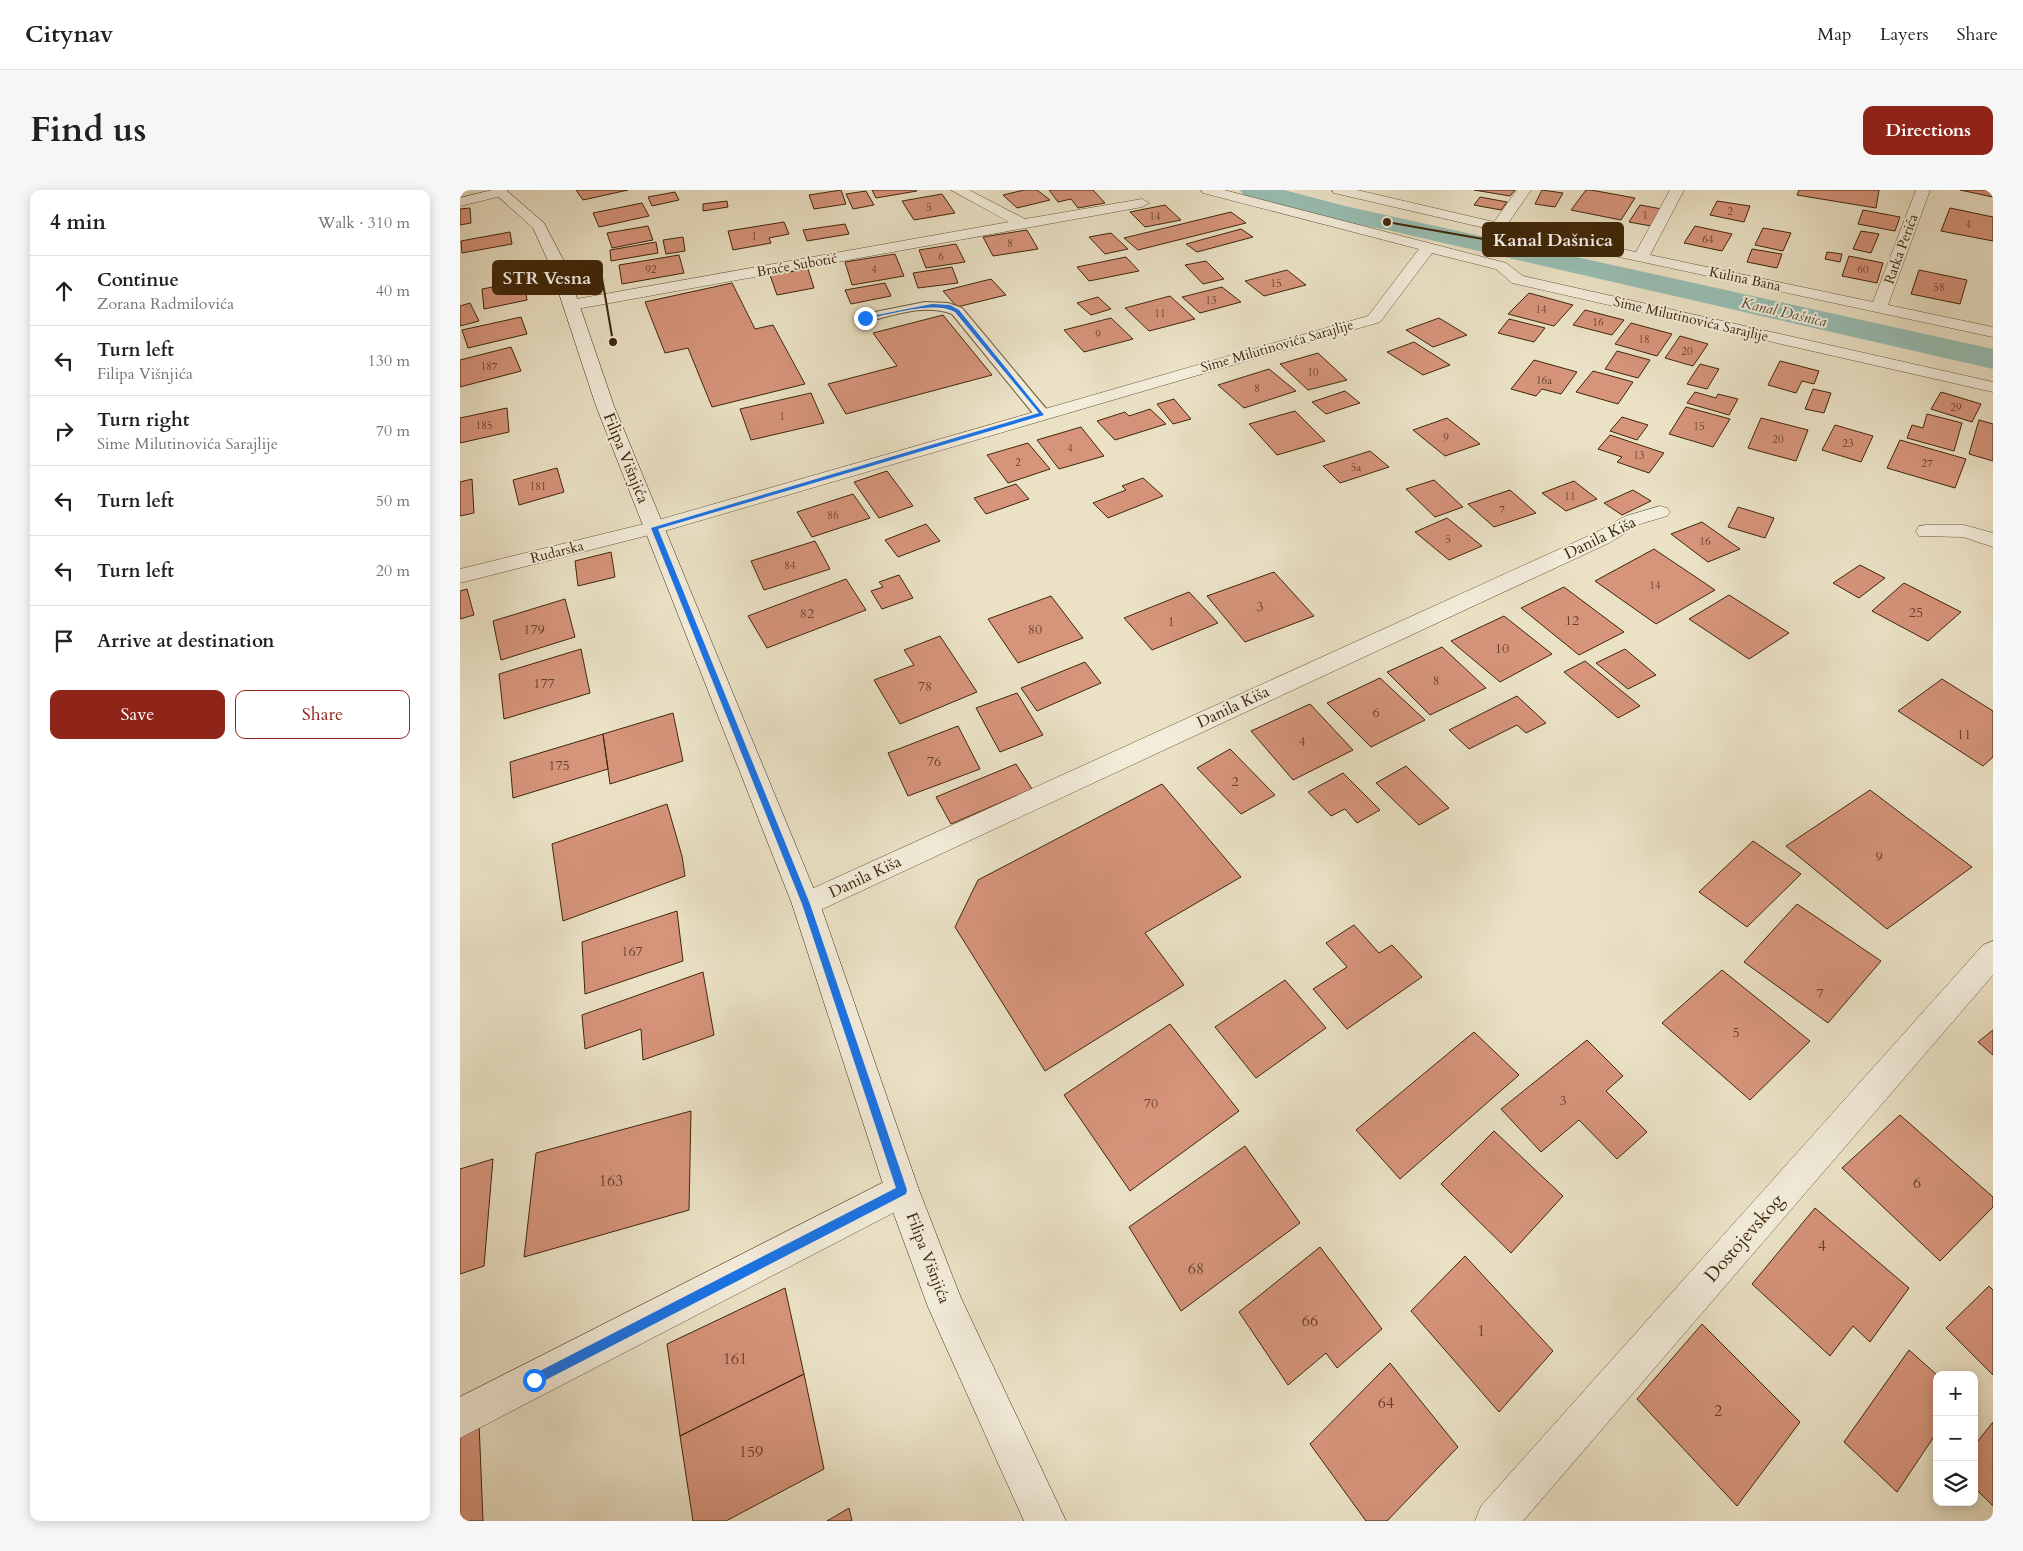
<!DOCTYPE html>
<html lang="en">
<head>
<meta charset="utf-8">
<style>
  body { margin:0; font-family:Cardo,serif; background:#f6f6f6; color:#202124 }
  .controls { position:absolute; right:15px; bottom:15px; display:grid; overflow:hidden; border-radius:10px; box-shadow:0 2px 12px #0003 }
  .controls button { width:45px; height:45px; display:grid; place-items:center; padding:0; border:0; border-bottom:1px solid #e0e0e0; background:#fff; color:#202124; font:25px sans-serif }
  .stop { position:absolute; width:15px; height:15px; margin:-11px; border:4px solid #1a73e8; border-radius:50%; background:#fff }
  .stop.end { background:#1a73e8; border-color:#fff; box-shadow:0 1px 5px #0008 }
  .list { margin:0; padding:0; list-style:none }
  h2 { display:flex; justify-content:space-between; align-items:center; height:65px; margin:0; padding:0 20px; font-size:21px }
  h2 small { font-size:16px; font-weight:400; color:#757577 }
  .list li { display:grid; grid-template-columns:32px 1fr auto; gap:15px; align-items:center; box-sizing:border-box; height:70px; padding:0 20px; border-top:1px solid #e0e0e0 }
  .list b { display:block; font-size:19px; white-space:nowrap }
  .list p { margin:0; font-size:16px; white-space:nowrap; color:#757577 }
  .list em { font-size:16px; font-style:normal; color:#757577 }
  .actions { display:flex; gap:10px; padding:15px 20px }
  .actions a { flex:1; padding:11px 0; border:1px solid #8f2418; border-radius:10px; text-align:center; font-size:18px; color:#8f2418 }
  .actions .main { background:#8f2418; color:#fff }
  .icon { flex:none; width:28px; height:28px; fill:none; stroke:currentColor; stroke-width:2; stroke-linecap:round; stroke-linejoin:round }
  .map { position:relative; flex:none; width:1533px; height:1331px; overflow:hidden; border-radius:10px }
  header { display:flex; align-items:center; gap:30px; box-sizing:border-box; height:70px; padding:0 25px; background:#fff; border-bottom:1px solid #e0e0e0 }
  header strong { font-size:24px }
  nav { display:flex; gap:28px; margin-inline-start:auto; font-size:18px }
  .intro { display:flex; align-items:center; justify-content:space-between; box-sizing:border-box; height:120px; padding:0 30px }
  h1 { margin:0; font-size:35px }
  .button { padding:12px 22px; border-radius:10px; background:#8f2418; color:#fff; font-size:18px; font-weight:700 }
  main { display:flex; gap:30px; padding:0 30px }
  aside { flex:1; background:#fff; border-radius:10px; box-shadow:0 2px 12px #0003 }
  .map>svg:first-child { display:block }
</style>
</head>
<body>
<header>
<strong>Citynav</strong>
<nav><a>Map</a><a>Layers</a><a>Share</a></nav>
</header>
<div class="intro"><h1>Find us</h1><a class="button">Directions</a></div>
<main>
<aside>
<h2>4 min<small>Walk · 310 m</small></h2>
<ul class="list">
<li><svg class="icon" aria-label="ahead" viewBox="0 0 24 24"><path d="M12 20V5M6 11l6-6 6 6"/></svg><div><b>Continue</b><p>Zorana Radmilovića</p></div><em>40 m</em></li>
<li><svg class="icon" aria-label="left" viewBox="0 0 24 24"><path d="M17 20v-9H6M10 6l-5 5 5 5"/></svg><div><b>Turn left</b><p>Filipa Višnjića</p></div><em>130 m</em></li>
<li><svg class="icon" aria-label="right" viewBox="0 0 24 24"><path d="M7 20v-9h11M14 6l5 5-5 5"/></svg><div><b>Turn right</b><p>Sime Milutinovića Sarajlije</p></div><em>70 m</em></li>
<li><svg class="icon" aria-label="left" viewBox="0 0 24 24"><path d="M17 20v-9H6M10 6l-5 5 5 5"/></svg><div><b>Turn left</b></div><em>50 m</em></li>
<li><svg class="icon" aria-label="left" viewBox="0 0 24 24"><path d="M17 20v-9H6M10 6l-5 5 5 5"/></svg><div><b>Turn left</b></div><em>20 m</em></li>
<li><svg class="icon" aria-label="arrive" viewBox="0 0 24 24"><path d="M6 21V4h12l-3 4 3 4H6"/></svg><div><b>Arrive at destination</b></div></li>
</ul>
<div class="actions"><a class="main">Save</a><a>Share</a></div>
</aside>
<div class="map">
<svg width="1533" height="1331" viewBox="0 0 1533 1331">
  <rect width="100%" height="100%" fill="#ebe2c6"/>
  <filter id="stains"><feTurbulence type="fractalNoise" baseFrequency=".004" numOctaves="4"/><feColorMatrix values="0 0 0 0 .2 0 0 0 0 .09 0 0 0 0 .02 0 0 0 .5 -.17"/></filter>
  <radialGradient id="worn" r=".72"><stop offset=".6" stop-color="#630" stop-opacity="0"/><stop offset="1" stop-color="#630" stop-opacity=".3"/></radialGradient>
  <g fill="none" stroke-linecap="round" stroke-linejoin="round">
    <path fill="#98beb3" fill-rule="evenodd" d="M780,0H824L885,16L1533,159V179L927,40L883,32L784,6Z"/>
  </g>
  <path fill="#d6947b" stroke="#3f2709" d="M116,0H168L123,10Z
    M381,0L386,14L354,19L349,5Z
    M412,0H456L457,1L416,8Z
    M564,0H577L590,10L557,18L543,5Z
    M589,0H633L645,13L618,18L611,9L598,12Z
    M1014,0H1055L1050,6Z
    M1082,0L1103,3L1095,17L1075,14Z
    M1126,0H1131L1175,8L1161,30L1111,20Z
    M1339,0H1419L1416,18L1337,5Z
    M1500,0H1533V7Z
    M406,1L414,15L393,19L386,4Z
    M215,2L219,10L192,16L188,7Z
    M482,4L495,23L454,30L442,11Z
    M1020,7L1047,12L1041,20L1014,15Z
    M267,11L268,17L243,21V14Z
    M1257,11L1290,16L1284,32L1250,25Z
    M182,13L189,26L139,37L133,23Z
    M705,15L721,30L685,37L670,22Z
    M1180,15L1202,19L1191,36L1169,32Z
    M10,18L11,33L0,35V19Z
    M1490,18L1533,27V51L1481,41Z
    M1403,20L1440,27L1435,41L1398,34Z
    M771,22L786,33L678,60L664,48Z
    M324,32L329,44L309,48L311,53L273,60L268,41Z
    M385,34L389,44L347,51L343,40Z
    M188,36L193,50L152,58L147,43Z
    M1235,36L1272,44L1262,61L1224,53Z
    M1303,38L1331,43L1323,61L1295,55Z
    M781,39L793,47L737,62L726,54Z
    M567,40L578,59L533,66L523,47Z
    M1401,41L1419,44L1411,63L1393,59Z
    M50,42L52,54L2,63L1,51Z
    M651,43L668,59L645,64L629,47Z
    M223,47L225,61L206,64L203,50Z
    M196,52L198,63L151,71L150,60Z
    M496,54L505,72L466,78L459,60Z
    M1292,59L1322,64L1317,78L1287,72Z
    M1367,62L1382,64L1380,72L1365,69Z
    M435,64L444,86L392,95L385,72Z
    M219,65L224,83L162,94L159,75Z
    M1389,66L1423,73L1417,93L1382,86Z
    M666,67L679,81L629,91L617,77Z
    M746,71L764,89L743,94L725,75Z
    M492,77L498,93L458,98L453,83Z
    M348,79L354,98L317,105L310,85Z
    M827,80L846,95L804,106L785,91Z
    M1459,80L1507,90L1500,114L1451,104Z
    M531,89L546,105L497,117L483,101Z
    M64,91L67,110L24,119L22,99Z
    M272,93L295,139L313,135L345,194L252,217L228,158L205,163L185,112Z
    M425,93L431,106L391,114L385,100Z
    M762,97L781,112L740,123L722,107Z
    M1069,103L1113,115L1094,136L1048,124Z
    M710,106L735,129L689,141L665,118Z
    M638,107L651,119L631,125L617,113Z
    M10,113L19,131L0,136V116Z
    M1125,120L1164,130L1152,145L1113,135Z
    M483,125L532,185L386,224L368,194L437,176L413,143Z
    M61,127L67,144L8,158L2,140Z
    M651,128L673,149L624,162L604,140Z
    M979,128L1007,145L973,157L946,140Z
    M1049,129L1085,138L1074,152L1038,143Z
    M1171,133L1212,144L1197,166L1155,154Z
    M1220,146L1248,154L1233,176L1205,168Z
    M954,152L990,175L963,185L927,162Z
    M51,157L61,181L0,197V170Z
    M1157,161L1190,170L1178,188L1145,179Z
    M858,163L887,190L848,200L820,174Z
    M1074,170L1117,182L1101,204L1082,199L1076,206L1051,199Z
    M1320,171L1359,181L1354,194L1342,191L1336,203L1308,195Z
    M1240,174L1259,179L1247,199L1227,194Z
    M809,179L836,201L784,218L758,195Z
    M1133,181L1173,192L1158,214L1116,202Z
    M1353,199L1371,203L1364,223L1345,219Z
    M885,201L900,213L866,224L852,212Z
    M1235,202L1256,208L1258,204L1278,209L1269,225L1227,213Z
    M1481,202L1521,214L1512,232L1471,219Z
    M351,203L364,233L291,250L280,219Z
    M714,209L731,229L713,234L697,214Z
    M1226,217L1270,229L1253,257L1209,244Z
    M47,218L49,242L0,253V228Z
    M690,219L706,234L655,250L637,231L665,222L669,226Z
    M835,221L865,251L817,265L789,234Z
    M1467,224L1502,233L1494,261L1447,248L1452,235L1463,238Z
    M1162,227L1188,235L1177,250L1150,241Z
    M987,228L1020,254L985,266L953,240Z
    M1301,228L1348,240L1336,271L1288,258Z
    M1519,230L1533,234V271L1509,264Z
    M1375,235L1413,246L1401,272L1362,260Z
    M621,237L644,266L599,279L577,250Z
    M1150,245L1204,263L1189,283L1157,272L1162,267L1138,259Z
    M1440,250L1506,269L1495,298L1427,278Z
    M568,253L590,279L548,293L527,265Z
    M910,261L929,277L880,293L863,276Z
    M97,278L104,302L59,315L53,290Z
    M427,281L453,316L419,328L394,292Z
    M683,288L703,306L648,328L633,313L666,300L662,296Z
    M12,289L14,323L0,326V292Z
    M974,290L1003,317L975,327L946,299Z
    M1114,291L1137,309L1106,321L1082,303Z
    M556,294L569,309L526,324L514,308Z
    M1050,300L1076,323L1034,337L1008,314Z
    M1173,300L1191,311L1162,325L1144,313Z
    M393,304L410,328L352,347L337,322Z
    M1278,317L1314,328L1305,348L1268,337Z
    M987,328L1022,356L989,370L955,342Z
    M1242,332L1280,359L1248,372L1211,344Z
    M466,334L480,351L438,367L425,350Z
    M355,351L370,379L304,400L291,371Z
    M1194,359L1255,400L1196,434L1135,391Z
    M151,362L155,387L118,396L115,371Z
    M1400,375L1425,388L1399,408L1373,393Z
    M814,382L854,426L785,452L747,406Z
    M439,385L453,408L422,419L411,401L423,397L419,392Z
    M386,389L406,420L307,458L288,426Z
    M1444,393L1501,422L1468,451L1412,421Z
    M1104,397L1164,442L1119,465L1061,418Z
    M7,399L14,425L0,429V401Z
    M729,402L758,433L692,460L664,428Z
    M1269,405L1329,443L1289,469L1229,429Z
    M591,406L623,448L558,473L528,429Z
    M105,409L115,447L41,470L33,431Z
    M1044,426L1092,464L1040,492L991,451Z
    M480,446L517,502L440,534L414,490L454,475L444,460Z
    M982,457L1026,498L970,525L927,482Z
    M121,459L130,503L44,529L39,484Z
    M1165,459L1196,485L1168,499L1136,473Z
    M1125,471L1180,516L1158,528L1104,482Z
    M625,472L641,493L577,521L561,498Z
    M920,488L965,530L911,557L867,513Z
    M1482,489L1533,521V567L1523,576L1438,521Z
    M557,503L583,545L540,562L516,518Z
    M1057,506L1086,533L1066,543L1057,535L1009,559L989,540Z
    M850,514L893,560L833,590L791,541Z
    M213,523L223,571L150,594L143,544Z
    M498,536L520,579L448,606L428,563Z
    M143,544L148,579L53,608L50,572Z
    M770,559L815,605L781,624L737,578Z
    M556,574L572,599L491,634L476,607Z
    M946,576L989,618L959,635L916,593Z
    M883,583L920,620L897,633L885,619L871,626L848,602Z
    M702,594L781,687L685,743L724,795L585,881L495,737L518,690Z
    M1410,600L1512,677L1427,739L1326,656Z
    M207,614L222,666L225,686L103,731L92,654Z
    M1293,651L1341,684L1287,737L1239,702Z
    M1337,714L1421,771L1368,833L1284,772Z
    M217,721L223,771L125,804L122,752Z
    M894,735L919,763L932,755L962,787L887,839L853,799L887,777L866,753Z
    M1262,780L1350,851L1290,910L1202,833Z
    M243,782L254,845L183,870L181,839L125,859L122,825Z
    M825,790L866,838L796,888L755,837Z
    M710,834L779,921L670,1001L604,905Z
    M1533,840V865L1518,852Z
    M1014,842L1059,885L940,989L896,940Z
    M1127,850L1163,886L1146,901L1187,942L1157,969L1119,930L1081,962L1041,919Z
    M231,921L229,1020L64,1067L76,963Z
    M1440,925L1533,1007V1017L1480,1071L1382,978Z
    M1034,941L1103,1006L1051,1063L981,994Z
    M785,956L840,1033L721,1121L669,1037Z
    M33,969L24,1076L0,1084V979Z
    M1355,1018L1449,1098L1410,1152L1393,1136L1370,1166L1292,1094Z
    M860,1057L922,1139L877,1178L866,1163L828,1195L779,1122Z
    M1005,1066L1093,1161L1039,1222L951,1121Z
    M1529,1096L1533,1100V1185L1486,1138Z
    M325,1098L344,1184L220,1246L207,1154Z
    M1242,1134L1340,1232L1277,1316L1177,1209Z
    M1449,1160L1477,1185V1242L1437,1302L1384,1252Z
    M930,1173L998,1257L927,1331H906L850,1254Z
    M344,1184L364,1279L266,1331H233L220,1246Z
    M1533,1232V1316L1514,1297V1256Z
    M19,1233L23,1331H0V1241Z
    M389,1318L392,1331H367Z"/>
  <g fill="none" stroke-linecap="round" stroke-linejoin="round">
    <g stroke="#6a5638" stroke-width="2">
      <path id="service" d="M465,112L488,113L502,118L588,221L590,224L588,227H576L492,124C465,113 432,126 405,132L398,128L405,124Z"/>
    </g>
    <g stroke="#6a5638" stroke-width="1">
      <path id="minor" d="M32,0H47L48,2L46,5L0,16V8Z
        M491,0H509L565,29L682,9L689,13L682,17L111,120L103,115L111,110L549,32Z
        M741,0H764L1046,73L1063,86L1533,192V202L1052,93L1036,79L972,63L920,132L201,342L0,393V379L188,333L908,126L959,59L743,3Z
        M872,0H897L1034,32L1057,0H1071L1047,35L1176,62L1210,0H1224L1190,65L1413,112L1456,0H1470L1428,115L1533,137V147L1038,41L874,3Z
        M1200,316L1207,318L1210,322L1207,326L1180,334L1149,353L356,722L346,726L336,722L332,714L336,706L1135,343L1166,326Z
        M1466,335H1504L1533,343V357L1503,347L1459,346L1456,341L1459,336Z
        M1533,751V785L1063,1331H1015L1021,1316L1523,755Z
        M442,983L454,988L459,1000L454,1012L0,1248V1207Z"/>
    </g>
    <g stroke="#3f2709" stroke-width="1">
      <path id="secondary" d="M31,0H46L84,33L105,73L154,216L360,714L459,1000L501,1108L606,1331H564L468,1117L425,1000L332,714L136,216L89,73L73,38Z"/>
    </g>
    <use href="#service" fill="#f2ecda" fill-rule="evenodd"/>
    <use href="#minor" fill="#f2ecda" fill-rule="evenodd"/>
    <use href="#secondary" fill="#f2ecda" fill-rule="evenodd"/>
  </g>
  <path fill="#1a73e8" d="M472,114L490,115L499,120L584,225L198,339L350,714L447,1000L446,1004L74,1196L70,1194V1186L436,998L342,714L191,338L579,223L495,122C475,110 428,125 405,129L402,128Z"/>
  <g text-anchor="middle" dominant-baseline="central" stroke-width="4" stroke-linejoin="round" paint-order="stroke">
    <g font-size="11" fill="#654226">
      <text x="469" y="17">5</text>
      <text x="1270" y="21">2</text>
      <text x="1185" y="25">1</text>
      <text x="695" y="26">14</text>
      <text x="1508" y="34">4</text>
      <text x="294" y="46">1</text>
      <text x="1248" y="49">64</text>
      <text x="550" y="53">8</text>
      <text x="481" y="66">6</text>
      <text x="191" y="79">92</text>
      <text x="414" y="79">4</text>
      <text x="1403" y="79">60</text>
      <text x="816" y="93">15</text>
      <text x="1479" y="97">58</text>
      <text x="751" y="110">13</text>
      <text x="1081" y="119">14</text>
      <text x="700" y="123">11</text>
      <text x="1138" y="132">16</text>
      <text x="638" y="144">9</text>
      <text x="1184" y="149">18</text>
      <text x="1227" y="161">20</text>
      <text x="29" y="176">187</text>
      <text x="853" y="182">10</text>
      <text x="1084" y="190">16a</text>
      <text x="797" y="198">8</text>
      <text x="1496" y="217">29</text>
      <text x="322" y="226">1</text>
      <text x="24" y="235">185</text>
      <text x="1239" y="236">15</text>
      <text x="986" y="247">9</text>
      <text x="1318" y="249">20</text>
      <text x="1388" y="253">23</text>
      <text x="610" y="258">4</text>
      <text x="1179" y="265">13</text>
      <text x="558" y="272">2</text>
      <text x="1467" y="273">27</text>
      <text x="896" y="277">5a</text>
      <text x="78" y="296">181</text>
      <text x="1110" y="306">11</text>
      <text x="1042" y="319">7</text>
      <text x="373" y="325">86</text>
      <text x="988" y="349">5</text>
      <text x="1245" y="351">16</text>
      <text x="330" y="375">84</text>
      <text x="1195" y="395">14</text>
    </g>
    <g font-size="14" fill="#3f2709" stroke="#f2ecda">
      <text transform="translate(1441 59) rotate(-70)">Ratka Perića</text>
      <text transform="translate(337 75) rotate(-10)">Braće Subotić</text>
      <text transform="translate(1285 89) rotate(12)">Kulina Bana</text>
      <text transform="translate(1231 129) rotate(13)">Sime Milutinovića Sarajlije</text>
      <text transform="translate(817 156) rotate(-16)">Sime Milutinovića Sarajlije</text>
      <text transform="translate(97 362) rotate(-14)">Rudarska</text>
    </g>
    <g font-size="14" fill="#654226">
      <text x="800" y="416">3</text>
      <text x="1456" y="422">25</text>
      <text x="347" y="423">82</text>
      <text x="1112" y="430">12</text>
      <text x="711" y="431">1</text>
      <text x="74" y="439">179</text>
      <text x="575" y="439">80</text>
      <text x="1042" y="458">10</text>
      <text x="976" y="490">8</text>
      <text x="84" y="493">177</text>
      <text x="465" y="496">78</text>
      <text x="916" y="522">6</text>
      <text x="1504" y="544">11</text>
      <text x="842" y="551">4</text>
      <text x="474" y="571">76</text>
      <text x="99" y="575">175</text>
      <text x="775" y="591">2</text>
      <text x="1419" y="666">9</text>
      <text x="172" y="761">167</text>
      <text x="1360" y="803">7</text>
      <text x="1276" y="842">5</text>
      <text x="1103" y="910">3</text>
      <text x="691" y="913">70</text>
    </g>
    <g font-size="15" font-style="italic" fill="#554d34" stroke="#f2ecda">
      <text transform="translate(1324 122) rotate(13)">Kanal Dašnica</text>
    </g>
    <g font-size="16" fill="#3f2709" stroke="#f2ecda">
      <text transform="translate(166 268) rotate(68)">Filipa Višnjića</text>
      <text transform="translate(1140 348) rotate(-26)">Danila Kiša</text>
      <text transform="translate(773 517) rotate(-25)">Danila Kiša</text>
      <text transform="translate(405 687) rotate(-25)">Danila Kiša</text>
      <text transform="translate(468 1068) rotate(69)">Filipa Višnjića</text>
    </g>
    <g font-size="16" fill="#654226">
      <text x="151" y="991">163</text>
      <text x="1457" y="993">6</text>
      <text x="1362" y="1056">4</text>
      <text x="736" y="1079">68</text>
      <text x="850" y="1131">66</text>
      <text x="1021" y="1141">1</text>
      <text x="275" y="1169">161</text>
      <text x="926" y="1213">64</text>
      <text x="1258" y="1221">2</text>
      <text x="291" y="1262">159</text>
    </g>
    <g font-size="19" fill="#3f2709" stroke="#f2ecda">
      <text transform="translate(1284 1048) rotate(-49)">Dostojevskog</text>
    </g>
  </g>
  <path fill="none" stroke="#3f2709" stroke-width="2" d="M927 32L1023 49M153 152L142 88"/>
  <g fill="#3f2709" stroke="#f2ecda" stroke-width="2">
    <circle cx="927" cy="32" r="5"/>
    <circle cx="153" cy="152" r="5"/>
  </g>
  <g fill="#3f2709" stroke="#3f2709" stroke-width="2">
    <rect x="1023" y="33" width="140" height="33" rx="5"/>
    <rect x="33" y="71" width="109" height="33" rx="5"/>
  </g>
  <g font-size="18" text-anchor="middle" font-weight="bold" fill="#fff">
    <text x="1093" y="56">Kanal Dašnica</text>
    <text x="87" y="94">STR Vesna</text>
  </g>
  <rect width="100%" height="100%" filter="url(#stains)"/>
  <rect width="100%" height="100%" fill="url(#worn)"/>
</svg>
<div class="controls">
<button>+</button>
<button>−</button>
<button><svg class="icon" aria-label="layers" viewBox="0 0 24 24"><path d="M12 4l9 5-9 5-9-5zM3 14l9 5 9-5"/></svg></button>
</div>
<div class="stop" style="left:74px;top:1190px"></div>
<div class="stop end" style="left:405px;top:128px"></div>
</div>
</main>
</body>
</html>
